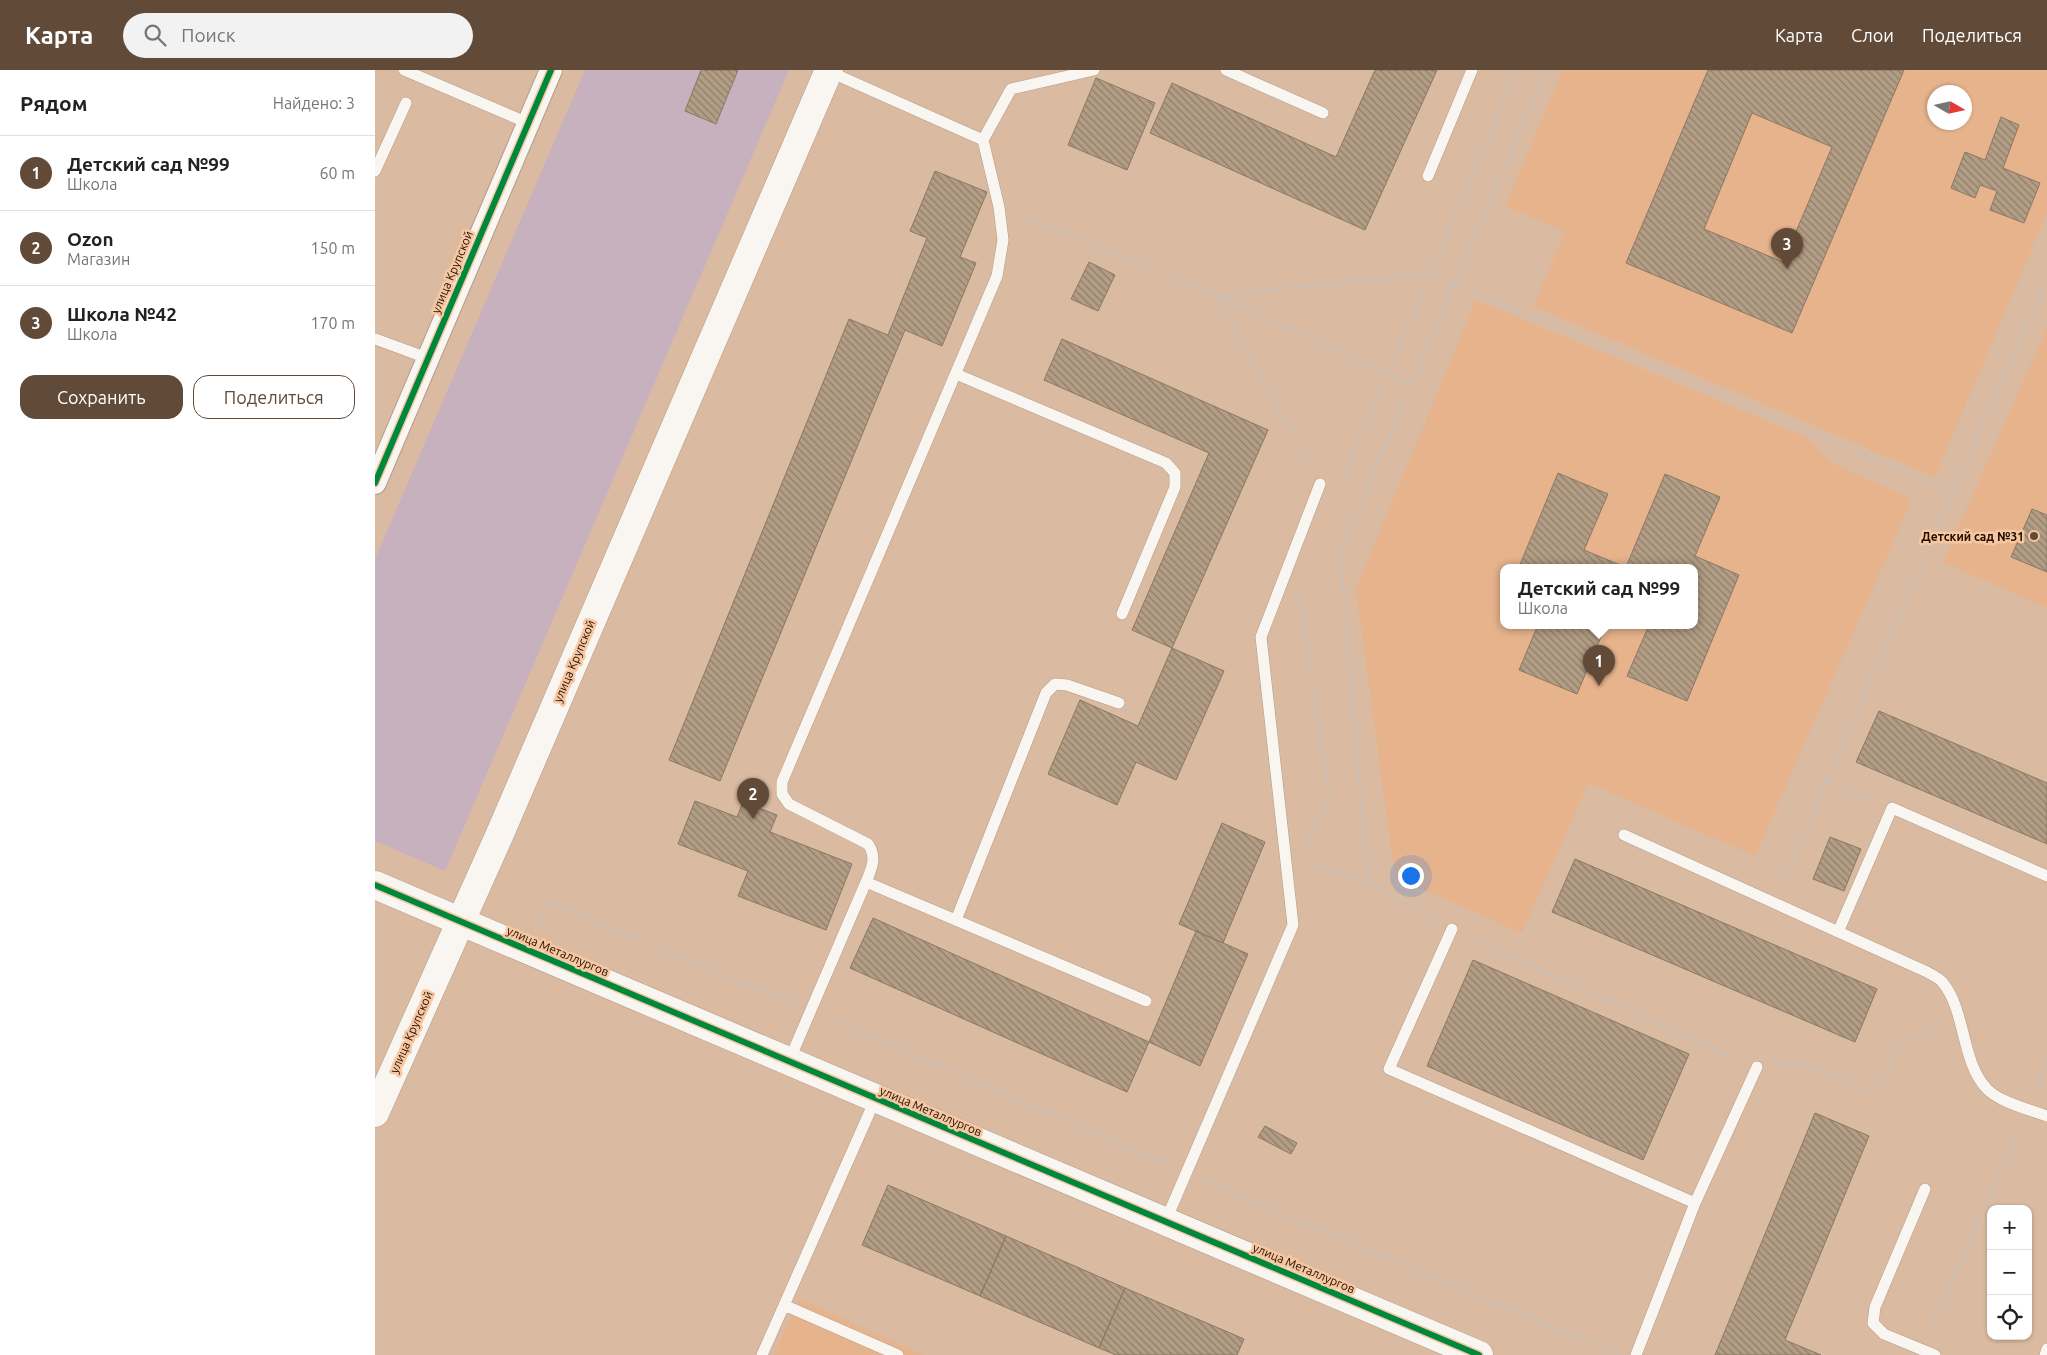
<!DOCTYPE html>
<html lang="ru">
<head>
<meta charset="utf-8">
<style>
  body { margin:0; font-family:Ubuntu,sans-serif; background:#f2f2f2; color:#222 }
  .controls { position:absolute; right:15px; bottom:15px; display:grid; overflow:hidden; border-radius:10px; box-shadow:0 1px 4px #0004 }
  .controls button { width:45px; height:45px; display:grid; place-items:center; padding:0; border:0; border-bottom:1px solid #e0e0e0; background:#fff; color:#222; font:25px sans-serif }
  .compass { position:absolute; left:1552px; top:15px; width:45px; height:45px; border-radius:50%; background:#fff; box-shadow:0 1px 4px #0004; rotate:99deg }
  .you { position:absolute; left:1035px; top:805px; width:18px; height:18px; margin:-12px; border:4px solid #fff; border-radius:50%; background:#1a73e8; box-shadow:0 0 0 8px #1a73e833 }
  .badge { display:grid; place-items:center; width:32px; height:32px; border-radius:50%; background:#624a38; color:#fff; font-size:16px; font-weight:700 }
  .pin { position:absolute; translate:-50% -41px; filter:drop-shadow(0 1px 2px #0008) }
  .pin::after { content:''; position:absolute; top:26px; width:18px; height:15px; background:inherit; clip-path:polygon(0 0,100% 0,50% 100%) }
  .popup { position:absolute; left:1125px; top:494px; width:198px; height:65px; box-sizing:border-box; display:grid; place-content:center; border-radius:10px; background:#fff; filter:drop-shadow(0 1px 4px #0005); font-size:16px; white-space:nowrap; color:#767676 }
  .popup b { font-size:19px; color:#222 }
  .popup::after { content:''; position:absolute; left:50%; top:100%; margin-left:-10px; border:10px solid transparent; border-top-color:#fff }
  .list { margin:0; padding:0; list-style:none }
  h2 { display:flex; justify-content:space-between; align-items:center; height:65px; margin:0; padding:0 20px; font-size:21px }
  h2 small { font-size:16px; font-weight:400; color:#767676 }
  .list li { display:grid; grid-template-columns:32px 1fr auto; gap:15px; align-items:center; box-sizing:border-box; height:75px; padding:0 20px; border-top:1px solid #e0e0e0 }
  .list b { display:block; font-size:19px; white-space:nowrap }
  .list p { margin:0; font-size:16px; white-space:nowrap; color:#767676 }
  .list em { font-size:16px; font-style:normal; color:#767676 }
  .actions { display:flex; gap:10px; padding:15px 20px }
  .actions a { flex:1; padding:11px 0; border:1px solid #624a38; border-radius:15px; text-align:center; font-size:18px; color:#624a38 }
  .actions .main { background:#624a38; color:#fff }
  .icon { flex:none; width:28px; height:28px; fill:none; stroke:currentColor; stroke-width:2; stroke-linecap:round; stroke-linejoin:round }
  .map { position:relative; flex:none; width:1672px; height:1285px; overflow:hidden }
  header { display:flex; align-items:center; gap:30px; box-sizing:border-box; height:70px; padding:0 25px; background:#624a38; color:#fff }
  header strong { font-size:24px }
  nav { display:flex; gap:28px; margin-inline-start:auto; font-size:18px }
  .search { width:350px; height:45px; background:#f2f2f2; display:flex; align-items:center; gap:12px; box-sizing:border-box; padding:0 18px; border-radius:28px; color:#767676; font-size:19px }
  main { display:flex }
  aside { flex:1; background:#fff }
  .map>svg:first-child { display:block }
</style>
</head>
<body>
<header>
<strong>Карта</strong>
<div class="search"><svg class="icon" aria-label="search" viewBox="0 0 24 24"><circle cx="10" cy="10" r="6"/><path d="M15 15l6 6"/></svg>Поиск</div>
<nav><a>Карта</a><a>Слои</a><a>Поделиться</a></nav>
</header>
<main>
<aside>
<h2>Рядом<small>Найдено: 3</small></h2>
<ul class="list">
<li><span class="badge">1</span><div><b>Детский сад №99</b><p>Школа</p></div><em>60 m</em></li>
<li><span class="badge">2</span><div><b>Ozon</b><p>Магазин</p></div><em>150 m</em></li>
<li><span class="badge">3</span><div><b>Школа №42</b><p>Школа</p></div><em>170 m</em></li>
</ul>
<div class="actions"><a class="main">Сохранить</a><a>Поделиться</a></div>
</aside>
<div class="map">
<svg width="1672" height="1285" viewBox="0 0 1672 1285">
  <defs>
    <pattern id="building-back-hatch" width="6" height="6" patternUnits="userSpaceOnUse" patternTransform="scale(1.25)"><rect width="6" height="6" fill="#b29d85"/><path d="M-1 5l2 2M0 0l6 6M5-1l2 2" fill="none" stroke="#907e6a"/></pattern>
  </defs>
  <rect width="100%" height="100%" fill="#dabaa0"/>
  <path fill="#e6b38c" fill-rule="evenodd" d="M1188,0H1672V143L1560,407L1159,236L1190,162L1130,136ZM1560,22H1590V52H1560Z
    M1101,230L1433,368L1456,393L1537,429L1380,786L1213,713L1147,863L1020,807L981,519ZM1129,497H1319V555H1129Z
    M1672,258V538L1568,492Z
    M424,1229L549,1285H399Z"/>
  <path fill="#c7b1bf" d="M210,0H414L70,801L0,771V489Z"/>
  <path fill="url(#building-back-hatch)" stroke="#8b7863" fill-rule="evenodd" d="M326,0H363L341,54L310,41Z
    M1000,0H1062L990,160L775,63L797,13L961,87Z
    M1333,0H1529L1417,263L1251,193ZM1377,43L1457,77L1408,192L1329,159Z
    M721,8L780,33L752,100L693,75Z
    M1626,47L1644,55L1628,98L1665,113L1649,153L1615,140L1622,121L1605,115L1600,128L1576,118L1590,82L1610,90Z
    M560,101L612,122L585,187L601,193L567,276L530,260L345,711L294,690L474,249L513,265L552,168L535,161Z
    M714,192L740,205L723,241L696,229Z
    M687,269L893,360L797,578L757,560L834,383L669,310Z
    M1183,403L1233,424L1209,480L1250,497H1144Z
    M1290,404L1345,427L1320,486L1364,505L1312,631L1252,606L1274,555H1319V497H1251Z
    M1657,439L1672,445V502L1636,487Z
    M1163,555H1231L1202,624L1144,600Z
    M797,578L849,601L801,710L761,692L742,735L673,704L705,630L763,656Z
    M1504,641L1672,713V774L1481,692Z
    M320,731L362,747L368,732L402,745L395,762L477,794L451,860L363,826L373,801L303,774Z
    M847,753L890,772L848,873L804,854Z
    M1455,767L1486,779L1469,821L1438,809Z
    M1200,789L1502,919L1480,972L1177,842Z
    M498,848L774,972L752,1022L475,898Z
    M821,861L873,884L825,996L774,972Z
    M1098,890L1314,984L1268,1090L1052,996Z
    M1440,1043L1494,1066L1410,1270L1446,1285H1340Z
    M890,1056L922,1073L916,1084L883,1067Z
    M513,1115L631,1166L605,1226L487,1175Z
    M631,1166L750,1218L724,1278L605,1226Z
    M750,1218L869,1269L862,1285H741L724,1278Z"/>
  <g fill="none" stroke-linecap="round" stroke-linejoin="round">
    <g stroke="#b59c87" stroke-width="12">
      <path id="service" d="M29,0L153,53
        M851,0L948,43
        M453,1L608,70
        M0,101L31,33
        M1053,106L1097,0
        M0,269L52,288
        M581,304L791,393L800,403V417L747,544
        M1249,765L1552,902C1557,905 1565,908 1568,913C1591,941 1586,992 1612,1019C1624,1032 1656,1040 1672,1046
        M491,812L771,931
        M581,850L671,623L680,614L692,615L744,633
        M1077,859L1014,999L1320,1133
        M1463,862L1517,738L1672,806
        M414,991L491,812C497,798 502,787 493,774L414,734L407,724V712L622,206L628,170L624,137L608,70L636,19L719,0
        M1550,1119L1500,1237L1498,1253L1509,1264L1560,1285
        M791,1150L918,855L886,567L945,414
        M409,1235L523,1285
        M387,1285L500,1030
        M1261,1285L1320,1133L1382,997
        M1670,1285L1672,1279"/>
    </g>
    <g stroke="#b59c87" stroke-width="24">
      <path id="minor" d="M0,413L176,0"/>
    </g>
    <g stroke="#b59c87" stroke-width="29">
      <path id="tertiary" d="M0,815L1104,1285"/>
    </g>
    <g stroke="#b59c87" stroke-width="29">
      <path id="secondary" d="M0,1043L124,766L454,0"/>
    </g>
    <path stroke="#c7beb7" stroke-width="3" stroke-dasharray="4 4" stroke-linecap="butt" d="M645,146L841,225L1056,204L1578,422
      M841,225L936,398
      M841,226L1037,314
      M966,415L1142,0
      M924,527L954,724L931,779
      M1452,711L1498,730
      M932,793L993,814
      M1406,816L1672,208
      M1060,850L993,814L965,481L1171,0
      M162,854L172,832L419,933
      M1095,868L1365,990
      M454,948L793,1095
      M1402,994L1422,991L1501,1023L1522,978L1565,951
      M1660,1022L1672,995
      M828,1110L1242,1284
      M1554,1263L1645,1058"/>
    <use href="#service" stroke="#f9f5f1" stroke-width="11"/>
    <use href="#minor" stroke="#f9f5f1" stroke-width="22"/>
    <use href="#tertiary" stroke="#f9f5f1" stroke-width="28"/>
    <use href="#secondary" stroke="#f9f5f1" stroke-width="28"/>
    <g stroke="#f7c7a2" stroke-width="9">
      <path id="cycleway" d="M0,413L176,0
        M0,815L1104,1285"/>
    </g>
    <use href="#cycleway" stroke="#00873e" stroke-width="6"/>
  </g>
  <circle fill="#624a38" stroke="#f7c7a2" stroke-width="2" cx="1659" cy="466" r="5"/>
  <g text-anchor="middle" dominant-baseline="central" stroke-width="5" stroke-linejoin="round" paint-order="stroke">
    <g font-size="12" fill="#220e00" stroke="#f7c7a2">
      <text transform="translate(77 202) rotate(-67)">улица Крупской</text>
      <text transform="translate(199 591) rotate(-67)">улица Крупской</text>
      <text transform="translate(183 881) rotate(23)">улица Металлургов</text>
      <text transform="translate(36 962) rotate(-66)">улица Крупской</text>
      <text transform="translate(556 1041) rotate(23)">улица Металлургов</text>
      <text transform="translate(929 1198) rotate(23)">улица Металлургов</text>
    </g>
    <g font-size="12" font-weight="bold" fill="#220e00" stroke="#f7c7a2" text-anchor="end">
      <text x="1649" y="466">Детский сад №31</text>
    </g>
  </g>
</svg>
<div class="controls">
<button>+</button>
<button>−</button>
<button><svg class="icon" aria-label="locate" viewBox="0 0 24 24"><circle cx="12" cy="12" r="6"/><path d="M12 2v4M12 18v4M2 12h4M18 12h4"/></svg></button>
</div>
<svg class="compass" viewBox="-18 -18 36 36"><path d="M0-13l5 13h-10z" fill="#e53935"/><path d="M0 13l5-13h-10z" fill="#767676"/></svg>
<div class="you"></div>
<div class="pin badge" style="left:1224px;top:616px">1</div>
<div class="popup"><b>Детский сад №99</b>Школа</div>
<div class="pin badge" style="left:378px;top:749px">2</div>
<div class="pin badge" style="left:1412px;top:199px">3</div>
</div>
</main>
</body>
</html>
